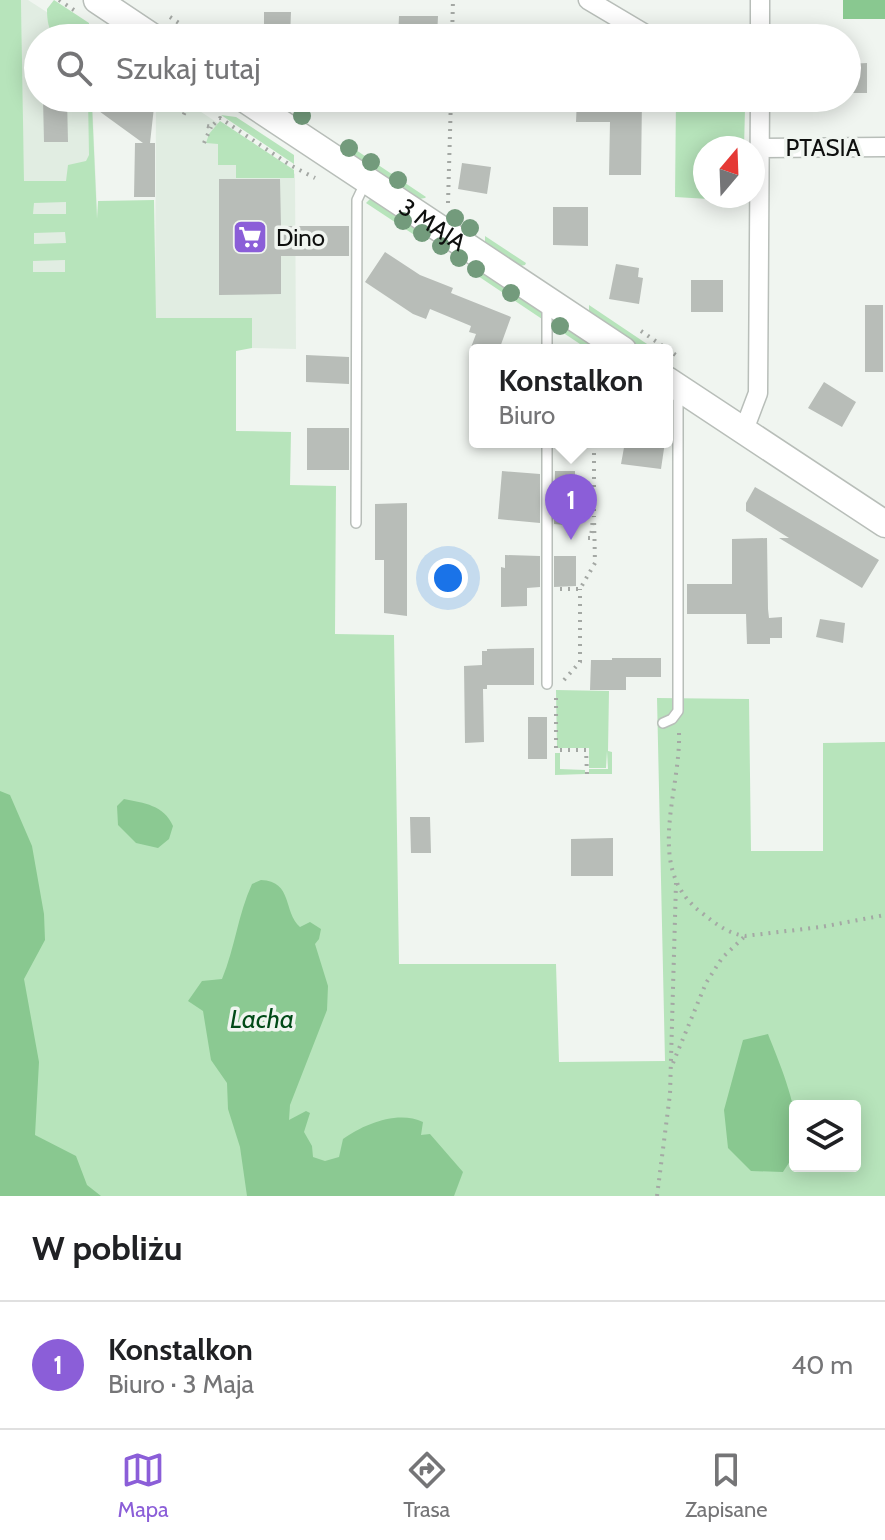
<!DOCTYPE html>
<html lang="pl">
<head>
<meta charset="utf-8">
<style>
  body { margin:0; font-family:Cabin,sans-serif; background:#f6f6f6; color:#202124 }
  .controls { position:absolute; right:24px; bottom:24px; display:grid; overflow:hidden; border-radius:8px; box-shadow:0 4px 20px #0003 }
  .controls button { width:72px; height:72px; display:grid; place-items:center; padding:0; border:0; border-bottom:2px solid #e0e0e0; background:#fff; color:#202124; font:40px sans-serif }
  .compass { position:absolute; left:693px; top:136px; width:72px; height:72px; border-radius:50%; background:#fff; box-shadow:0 4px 20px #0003; rotate:19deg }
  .you { position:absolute; left:448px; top:578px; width:28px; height:28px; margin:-20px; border:6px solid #fff; border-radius:50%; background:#1a73e8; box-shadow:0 0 0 12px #1a73e833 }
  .badge { display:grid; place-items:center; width:52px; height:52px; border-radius:50%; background:#8b5ed8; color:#fff; font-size:26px; font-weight:700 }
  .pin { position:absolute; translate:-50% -66px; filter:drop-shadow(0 2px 4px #0008) }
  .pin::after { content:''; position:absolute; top:42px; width:28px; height:24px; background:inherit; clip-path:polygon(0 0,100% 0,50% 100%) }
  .popup { position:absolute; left:469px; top:344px; width:204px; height:104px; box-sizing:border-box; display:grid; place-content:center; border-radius:8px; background:#fff; filter:drop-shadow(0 2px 6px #0005); font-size:26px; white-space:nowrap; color:#757577 }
  .popup b { font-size:30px; color:#202124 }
  .popup::after { content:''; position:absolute; left:50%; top:100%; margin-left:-16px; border:16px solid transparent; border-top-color:#fff }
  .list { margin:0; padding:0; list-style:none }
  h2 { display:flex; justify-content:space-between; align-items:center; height:104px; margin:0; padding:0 32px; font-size:34px }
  h2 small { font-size:26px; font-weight:400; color:#757577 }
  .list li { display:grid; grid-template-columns:52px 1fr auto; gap:24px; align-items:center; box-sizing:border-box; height:128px; padding:0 32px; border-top:2px solid #e0e0e0 }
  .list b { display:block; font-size:30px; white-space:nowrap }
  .list p { margin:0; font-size:26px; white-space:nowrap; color:#757577 }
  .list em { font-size:26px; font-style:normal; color:#757577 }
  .icon { flex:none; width:44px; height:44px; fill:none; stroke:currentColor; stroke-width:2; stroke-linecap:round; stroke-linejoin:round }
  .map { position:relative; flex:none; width:885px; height:1196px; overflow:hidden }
  .search { position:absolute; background:#fff; box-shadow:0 4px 20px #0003; left:24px; right:24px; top:24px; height:88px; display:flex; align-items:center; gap:20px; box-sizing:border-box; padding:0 28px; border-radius:44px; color:#757577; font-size:30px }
  .sheet { height:232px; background:#fff }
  nav { display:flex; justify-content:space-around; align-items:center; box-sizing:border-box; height:112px; border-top:2px solid #e0e0e0; background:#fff; font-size:22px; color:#757577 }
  nav a { display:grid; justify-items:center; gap:4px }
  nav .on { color:#8b5ed8 }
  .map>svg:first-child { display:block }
</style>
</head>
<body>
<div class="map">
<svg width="885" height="1196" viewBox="0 0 885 1196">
  <rect width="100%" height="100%" fill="#f0f5f0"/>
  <path fill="#e1ede2" d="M21,0H28L87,38H38V98H92L100,274L25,276Z
    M156,98H180L295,174L296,349L252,348L251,318H155Z"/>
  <path fill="#b7e4bb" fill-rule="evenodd" d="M0,0H21L24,181H66L68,165L86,161L89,155L88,98L92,106L97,219L98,201L154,200L156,318H252V348L236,351V431L291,432L290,485L336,486L335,634L394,635L399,964H556L559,1062L665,1061L657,698L749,699L751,851H823V743L885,742V1196H0ZM66,202V214H33L34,203ZM65,232L66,243L34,244V233ZM65,260V272H33V261ZM795,1106H855V1166H795Z
    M54,0L89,23V38C61,38 47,43 47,9Z
    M676,98H725L745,109L744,148H705V196H743L742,201L675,197Z
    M221,115L236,117L294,155V164Z
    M220,121L294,170V178H236V165H218V144L206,143L209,134Z
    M347,144L426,197L425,198L419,199L347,151Z
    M370,199L426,233L425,242L366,203Z
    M485,236L526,263L525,265L520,266L485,243Z
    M475,266L542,311V319L472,272Z
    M589,305L653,348L645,350L589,312Z
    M560,323L593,344V350H589L556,328Z
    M556,690L609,691L608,751L612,752V774H589V769H608L607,751L606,768H589V748H557Z
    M555,753H560V769L585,770V774L555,775Z"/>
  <path fill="#89c890" d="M843,0H885V19H843Z
    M0,791L10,795L32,846L44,914L45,940L24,979L39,1062L35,1135L76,1156L87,1185L101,1196H0Z
    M768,1034C780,1065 803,1116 795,1150C793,1157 787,1166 783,1172L751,1171L728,1148L724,1110L743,1040Z"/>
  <path fill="#8bc992" d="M124,799C144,803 164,805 173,826L169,839L158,848L136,843L118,825L117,806Z
    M261,880C293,881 283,912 300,927L310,922L321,929L319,939L315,944L328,986L327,1010L290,1105L289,1120L306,1111L310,1113L304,1132L312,1146L313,1157L325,1161L339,1157L343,1139C364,1124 398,1110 423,1122L421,1135L430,1134L463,1172L454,1196H247L240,1147L228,1109L227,1083L211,1060L203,1011L188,1001L202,981L222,979C235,948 238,914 252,884Z"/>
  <path fill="#b8bdb8" d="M264,12H291L290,38H264Z
    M399,16H438L437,38H398Z
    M867,63V93H847V64Z
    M43,98H67L68,142H44Z
    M81,98H155L150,143H155V197H134L135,143H143Z
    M577,98H642L641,175H609L610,122H576Z
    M462,163L491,167L487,194L458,189Z
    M219,179H280L281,226H349V256H281V294L219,295Z
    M553,207H588V246L553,245Z
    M385,252L420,275L453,288L451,293L511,317L499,350H470L476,334L469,332L471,326L430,309L426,319L413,314L365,282Z
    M616,264L639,268L638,277L643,278L639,304L609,299Z
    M691,280H723V312H691Z
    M865,305H883V372H865Z
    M306,355L349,357V384L306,382Z
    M824,382L856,402L842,427L808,408Z
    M307,428H349V470H307Z
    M625,442H665L661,469L621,464Z
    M502,471L540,474V523L498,519Z
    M555,471H575L576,526L554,524Z
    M755,487L879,560L862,588L779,538H789L746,511V503Z
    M407,503V616L384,613V560H375V504Z
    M767,538L768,609L769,618L782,617V638H770V644H747L746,614H687V584H732V539Z
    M505,555L540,556V587L527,588V606L501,607V567L505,568Z
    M554,556H576V586L554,587Z
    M820,619L845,623L843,643L816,637Z
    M534,648V685H487V689H483L484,742L465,743L464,666L482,665V651H487V649Z
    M612,658H661V677H626V690H590L591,660H612Z
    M528,717H547V759H528Z
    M410,817H430L431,853H411Z
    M613,838V876H571V839Z"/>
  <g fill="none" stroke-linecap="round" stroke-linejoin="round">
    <g stroke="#b8beb9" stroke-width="12">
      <path id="lane" d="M547,305V350
        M356,523L357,200L366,181
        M547,684V442
        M663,723L672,719L678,711V391"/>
    </g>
    <g stroke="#b8beb9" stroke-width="21">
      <path id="street" d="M588,0L652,38
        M760,38V0
        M761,148L885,147
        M744,430L758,393L760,98"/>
    </g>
    <g stroke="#b8beb9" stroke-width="29">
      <g id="secondary">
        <path d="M97,0L154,38"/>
        <path id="s1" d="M243,98L623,350"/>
        <path d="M667,380L885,524"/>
      </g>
    </g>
    <path stroke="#a4a8a4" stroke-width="4" stroke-dasharray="2 6" stroke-linecap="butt" d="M59,0L74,10
      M170,17L201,38
      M452,38L453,0
      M186,98L188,106L183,116L187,118
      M207,126L211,127L220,118L290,165L315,178
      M204,143L211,127
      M448,203L451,98
      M641,331L680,358
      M574,515V511H594V442
      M588,538H591L593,517
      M560,589H580L595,563L594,516
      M564,680L580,662V589
      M556,698V750H586L587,774
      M679,733C681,792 643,869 702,913C716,924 727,933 745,936L821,927L885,915
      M673,1063L706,983L722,958L744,937
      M657,1196L670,1094L676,883"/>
    <use href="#lane" stroke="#fff" stroke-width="9"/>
    <use href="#street" stroke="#fff" stroke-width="18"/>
    <use href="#secondary" stroke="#fff" stroke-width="26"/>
  </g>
  <g fill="#739b7c">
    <circle cx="302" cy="116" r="9"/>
    <circle cx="349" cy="148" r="9"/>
    <circle cx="371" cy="162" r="9"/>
    <circle cx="398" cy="180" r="9"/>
    <circle cx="455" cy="218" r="9"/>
    <circle cx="403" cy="221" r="9"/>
    <circle cx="470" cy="228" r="9"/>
    <circle cx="422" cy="233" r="9"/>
    <circle cx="441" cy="246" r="9"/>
    <circle cx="459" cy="258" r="9"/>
    <circle cx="476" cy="269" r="9"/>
    <circle cx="511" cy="293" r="9"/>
    <circle cx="560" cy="326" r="9"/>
  </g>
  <defs>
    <g id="supermarket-square" transform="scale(1.8)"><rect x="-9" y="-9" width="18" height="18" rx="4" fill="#8b5ed8" stroke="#f0f5f0"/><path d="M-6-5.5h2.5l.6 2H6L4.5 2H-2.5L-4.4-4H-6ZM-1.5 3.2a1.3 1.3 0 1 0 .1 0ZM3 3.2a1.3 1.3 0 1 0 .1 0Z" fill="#fff"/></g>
  </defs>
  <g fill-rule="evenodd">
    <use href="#supermarket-square" x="250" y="237"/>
  </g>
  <g text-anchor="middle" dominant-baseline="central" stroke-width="7" stroke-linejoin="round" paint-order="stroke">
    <g font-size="24" fill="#0e0f0e" stroke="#f0f5f0">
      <text x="823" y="147">PTASIA</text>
      <text stroke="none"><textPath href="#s1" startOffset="228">3 MAJA</textPath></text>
    </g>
    <g font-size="24" fill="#0e0f0e" stroke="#f0f5f0" text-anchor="start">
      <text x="276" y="237">Dino</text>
    </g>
    <g font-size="26" font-style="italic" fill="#014a17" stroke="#f0f5f0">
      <text x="262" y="1019">Lacha</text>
    </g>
  </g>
</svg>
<div class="controls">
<button><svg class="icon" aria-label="layers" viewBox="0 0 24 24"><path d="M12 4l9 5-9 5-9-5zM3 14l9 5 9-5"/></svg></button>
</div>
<svg class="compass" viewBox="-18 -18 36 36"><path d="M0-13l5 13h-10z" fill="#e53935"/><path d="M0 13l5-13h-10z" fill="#757577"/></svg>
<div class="you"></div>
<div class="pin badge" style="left:571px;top:540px">1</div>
<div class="popup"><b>Konstalkon</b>Biuro</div>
<div class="search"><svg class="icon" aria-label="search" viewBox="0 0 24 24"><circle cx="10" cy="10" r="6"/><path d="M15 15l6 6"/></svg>Szukaj tutaj</div>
</div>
<section class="sheet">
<h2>W pobliżu<small></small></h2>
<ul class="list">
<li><span class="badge">1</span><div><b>Konstalkon</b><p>Biuro · 3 Maja</p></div><em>40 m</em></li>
</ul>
</section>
<nav>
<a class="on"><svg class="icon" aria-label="map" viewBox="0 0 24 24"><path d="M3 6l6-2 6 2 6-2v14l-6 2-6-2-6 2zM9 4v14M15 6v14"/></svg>Mapa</a>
<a><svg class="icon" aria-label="directions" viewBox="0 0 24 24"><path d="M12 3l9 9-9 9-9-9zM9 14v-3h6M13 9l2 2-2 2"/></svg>Trasa</a>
<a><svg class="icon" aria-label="saved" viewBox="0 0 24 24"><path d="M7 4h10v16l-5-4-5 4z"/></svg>Zapisane</a>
</nav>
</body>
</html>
